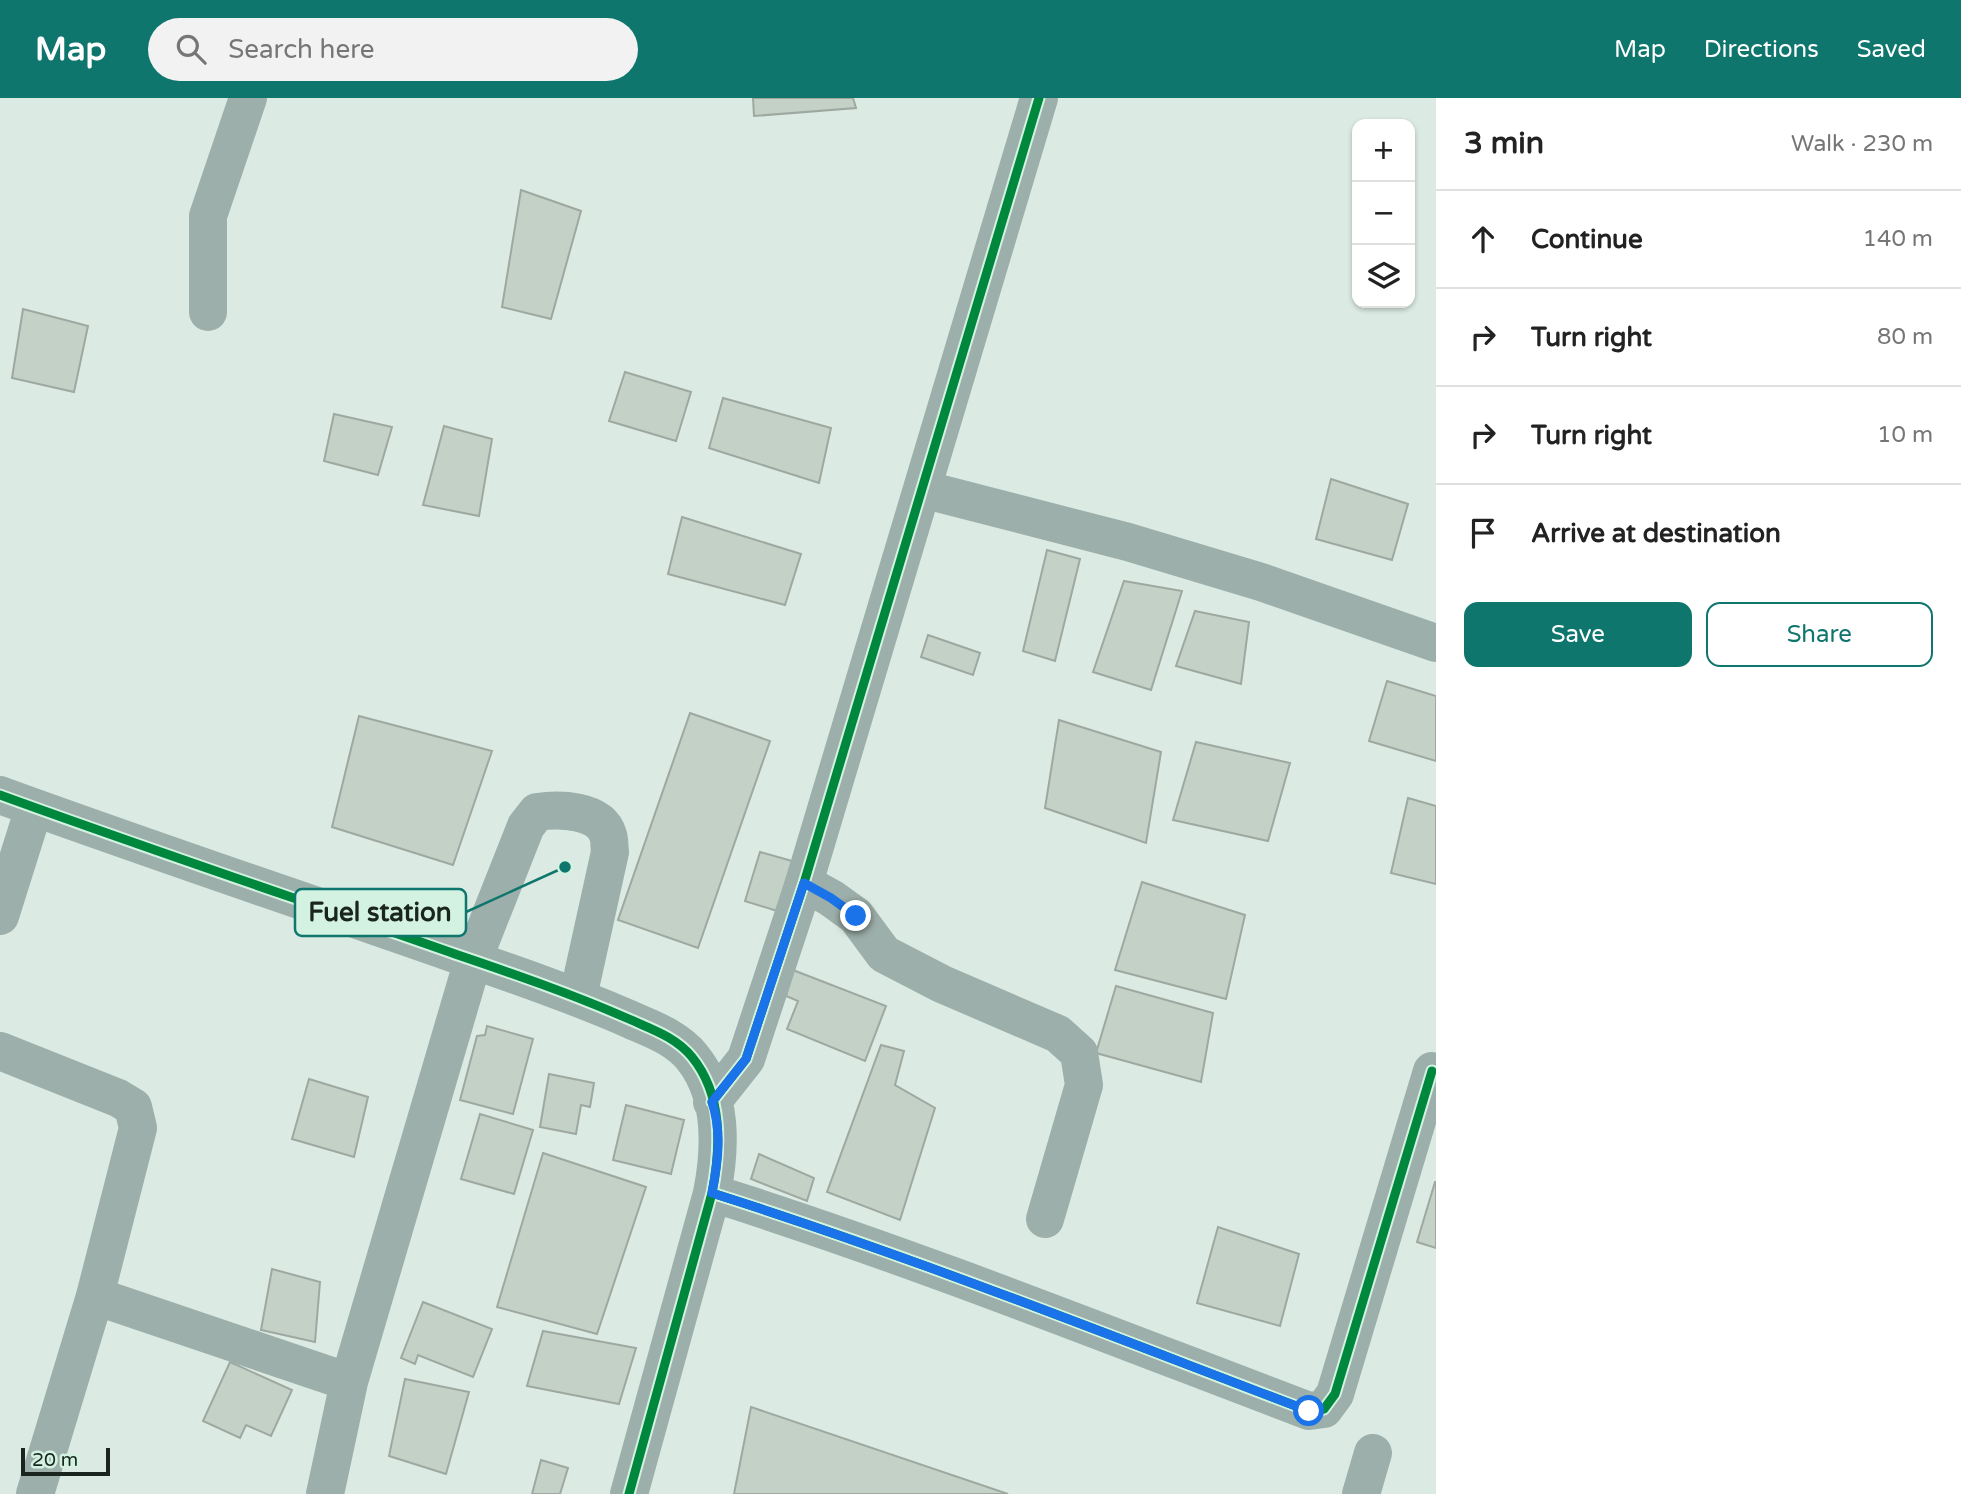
<!DOCTYPE html>
<html lang="en">
<head>
<meta charset="utf-8">
<style>
  body { margin:0; font-family:"Varela Round",sans-serif; background:#f2f2f2; color:#222 }
  .controls { position:absolute; right:21px; top:21px; display:grid; overflow:hidden; border-radius:14px; box-shadow:0 2px 5px #0004 }
  .controls button { width:63px; height:63px; display:grid; place-items:center; padding:0; border:0; border-bottom:2px solid #e0e0e0; background:#fff; color:#222; font:35px sans-serif }
  .scale { position:absolute; left:21px; bottom:18px; width:89px; box-sizing:border-box; padding-left:7px; border:4px solid #1a251f; border-top:0; font-size:19px; line-height:24px; white-space:nowrap; color:#1a251f; -webkit-text-stroke:5px #d4f2e2; paint-order:stroke }
  .stop { position:absolute; width:21px; height:21px; margin:-16px; border:5px solid #1a73e8; border-radius:50%; background:#fff }
  .stop.end { background:#1a73e8; border-color:#fff; box-shadow:0 2px 7px #0008 }
  .list { margin:0; padding:0; list-style:none }
  h2 { display:flex; justify-content:space-between; align-items:center; height:91px; margin:0; padding:0 28px; font-size:30px }
  h2 small { font-size:23px; font-weight:400; color:#767676 }
  .list li { display:grid; grid-template-columns:46px 1fr auto; gap:21px; align-items:center; box-sizing:border-box; height:98px; padding:0 28px; border-top:2px solid #e0e0e0 }
  .list b { display:block; font-size:26px; white-space:nowrap }
  .list em { font-size:23px; font-style:normal; color:#767676 }
  .actions { display:flex; gap:14px; padding:21px 28px }
  .actions a { flex:1; padding:16px 0; border:2px solid #0f766e; border-radius:14px; text-align:center; font-size:24px; color:#0f766e }
  .actions .main { background:#0f766e; color:#fff }
  .icon { flex:none; width:38px; height:38px; fill:none; stroke:currentColor; stroke-width:2; stroke-linecap:round; stroke-linejoin:round }
  .map { position:relative; flex:none; width:1436px; height:1396px; overflow:hidden }
  header { display:flex; align-items:center; gap:42px; box-sizing:border-box; height:98px; padding:0 35px; background:#0f766e; color:#fff }
  header strong { font-size:33px }
  nav { display:flex; gap:38px; margin-inline-start:auto; font-size:24px }
  .search { width:490px; height:63px; background:#f2f2f2; display:flex; align-items:center; gap:18px; box-sizing:border-box; padding:0 24px; border-radius:38px; color:#767676; font-size:26px }
  main { display:flex }
  aside { flex:1; background:#fff }
  .map>svg:first-child { display:block }
</style>
</head>
<body>
<header>
<strong>Map</strong>
<div class="search"><svg class="icon" aria-label="search" viewBox="0 0 24 24"><circle cx="10" cy="10" r="6"/><path d="M15 15l6 6"/></svg>Search here</div>
<nav><a>Map</a><a>Directions</a><a>Saved</a></nav>
</header>
<main>
<div class="map">
<svg width="1436" height="1396" viewBox="0 0 1436 1396">
  <rect width="100%" height="100%" fill="#dbebe3"/>
  <path fill="#c3d1c6" stroke="#9ea8a1" stroke-width="2" d="M753,0H853L856,10L754,18Z
    M521,92L581,113L551,221L502,209Z
    M23,211L88,228L74,294L12,280Z
    M625,274L691,294L676,343L609,323Z
    M723,300L831,330L819,385L709,350Z
    M334,316L392,329L378,377L324,363Z
    M444,328L492,341L479,418L423,407Z
    M1331,381L1408,406L1392,462L1316,441Z
    M682,419L801,456L785,507L668,476Z
    M1047,452L1080,461L1055,563L1023,553Z
    M1124,483L1182,493L1151,592L1093,574Z
    M1195,513L1249,524L1241,586L1176,568Z
    M928,537L980,555L973,577L921,559Z
    M1387,583L1436,598V663L1369,643Z
    M690,615L770,643L698,850L618,822Z
    M359,618L492,653L453,767L332,729Z
    M1059,622L1161,654L1146,745L1045,710Z
    M1196,644L1290,665L1268,743L1173,722Z
    M1408,700L1436,708V786L1391,775Z
    M760,754L792,763L777,813L745,803Z
    M1142,784L1245,817L1226,901L1115,872Z
    M793,872L886,908L865,963L787,931L798,903L786,898Z
    M1116,888L1213,915L1201,984L1096,955Z
    M487,928L533,941L513,1016L460,1002L477,938L485,937Z
    M881,947L904,953L895,987L935,1010L900,1122L827,1094Z
    M549,976L594,985L590,1009L581,1007L576,1036L540,1029Z
    M309,981L368,999L354,1059L292,1041Z
    M626,1007L684,1022L671,1076L613,1062Z
    M480,1016L533,1032L514,1096L461,1081Z
    M543,1055L646,1089L597,1236L497,1209Z
    M759,1056L814,1080L807,1103L751,1081Z
    M1435,1084H1436V1150L1417,1144Z
    M1218,1129L1299,1156L1280,1228L1197,1205Z
    M272,1171L320,1184L315,1244L261,1232Z
    M423,1204L492,1231L473,1279L418,1257L415,1266L401,1260Z
    M543,1233L636,1250L619,1306L527,1288Z
    M230,1264L292,1292L271,1338L246,1327L240,1340L203,1323Z
    M405,1281L469,1294L446,1376L389,1358Z
    M751,1309L1008,1396H734Z
    M541,1362L568,1370L560,1396H532Z"/>
  <g fill="none" stroke-linecap="round" stroke-linejoin="round">
    <path stroke="#9dafaa" stroke-width="38" d="M208,214V118L248,0
      M922,391L1128,444L1261,484L1436,545
      M0,697C151,752 304,803 455,856C514,876 572,896 629,921C651,931 676,939 692,959C723,997 721,1049 712,1095L629,1396
      M804,785L831,800L856,818L884,856L942,886L1058,936L1079,955L1084,987L1045,1121
      M0,818L34,710
      M0,953L118,1000L133,1009L138,1030L95,1198L35,1396
      M712,1004L746,961L804,785L1039,0
      M712,1095C914,1159 1111,1238 1309,1313L1324,1311L1335,1296L1432,973
      M95,1198L349,1284
      M325,1396L349,1284L473,862L526,728L537,714C559,711 600,711 608,737C610,742 609,749 610,754L578,899
      M1361,1396L1373,1355"/>
    <g stroke="#d4f2e2" stroke-width="13">
      <path id="cycleway" d="M0,697C151,752 304,803 455,856C514,876 572,896 629,921C651,931 676,939 692,959C723,997 721,1049 712,1095L629,1396
        M712,1004L746,961L804,785L1039,0
        M712,1095C914,1159 1111,1238 1309,1313L1324,1311L1335,1296L1432,973"/>
    </g>
    <use href="#cycleway" stroke="#00873e" stroke-width="9"/>
  </g>
  <g fill="none" stroke-linecap="round" stroke-linejoin="round">
    <path stroke="#1a73e8" stroke-width="9" d="M856,818L831,800L804,785L746,961L712,1004C722,1034 718,1064 712,1095C914,1159 1111,1238 1309,1313"/>
  </g>
  <path fill="none" stroke="#0f766e" stroke-width="2.5" d="M565 769L466 814"/>
  <circle fill="#0f766e" stroke="#d4f2e2" stroke-width="2.5" cx="565" cy="769" r="7"/>
  <rect fill="#d4f2e2" stroke="#0f766e" stroke-width="2.5" x="295" y="791" width="171" height="47" rx="7"/>
  <g font-size="26" text-anchor="middle" font-weight="bold" fill="#1a251f">
    <text x="380" y="823">Fuel station</text>
  </g>
</svg>
<div class="controls">
<button>+</button>
<button>−</button>
<button><svg class="icon" aria-label="layers" viewBox="0 0 24 24"><path d="M12 4l9 5-9 5-9-5zM3 14l9 5 9-5"/></svg></button>
</div>
<div class="scale">20 m</div>
<div class="stop" style="left:1309px;top:1313px"></div>
<div class="stop end" style="left:856px;top:818px"></div>
</div>
<aside>
<h2>3 min<small>Walk · 230 m</small></h2>
<ul class="list">
<li><svg class="icon" aria-label="ahead" viewBox="0 0 24 24"><path d="M12 20V5M6 11l6-6 6 6"/></svg><div><b>Continue</b></div><em>140 m</em></li>
<li><svg class="icon" aria-label="right" viewBox="0 0 24 24"><path d="M7 20v-9h11M14 6l5 5-5 5"/></svg><div><b>Turn right</b></div><em>80 m</em></li>
<li><svg class="icon" aria-label="right" viewBox="0 0 24 24"><path d="M7 20v-9h11M14 6l5 5-5 5"/></svg><div><b>Turn right</b></div><em>10 m</em></li>
<li><svg class="icon" aria-label="arrive" viewBox="0 0 24 24"><path d="M6 21V4h12l-3 4 3 4H6"/></svg><div><b>Arrive at destination</b></div></li>
</ul>
<div class="actions"><a class="main">Save</a><a>Share</a></div>
</aside>
</main>
</body>
</html>
